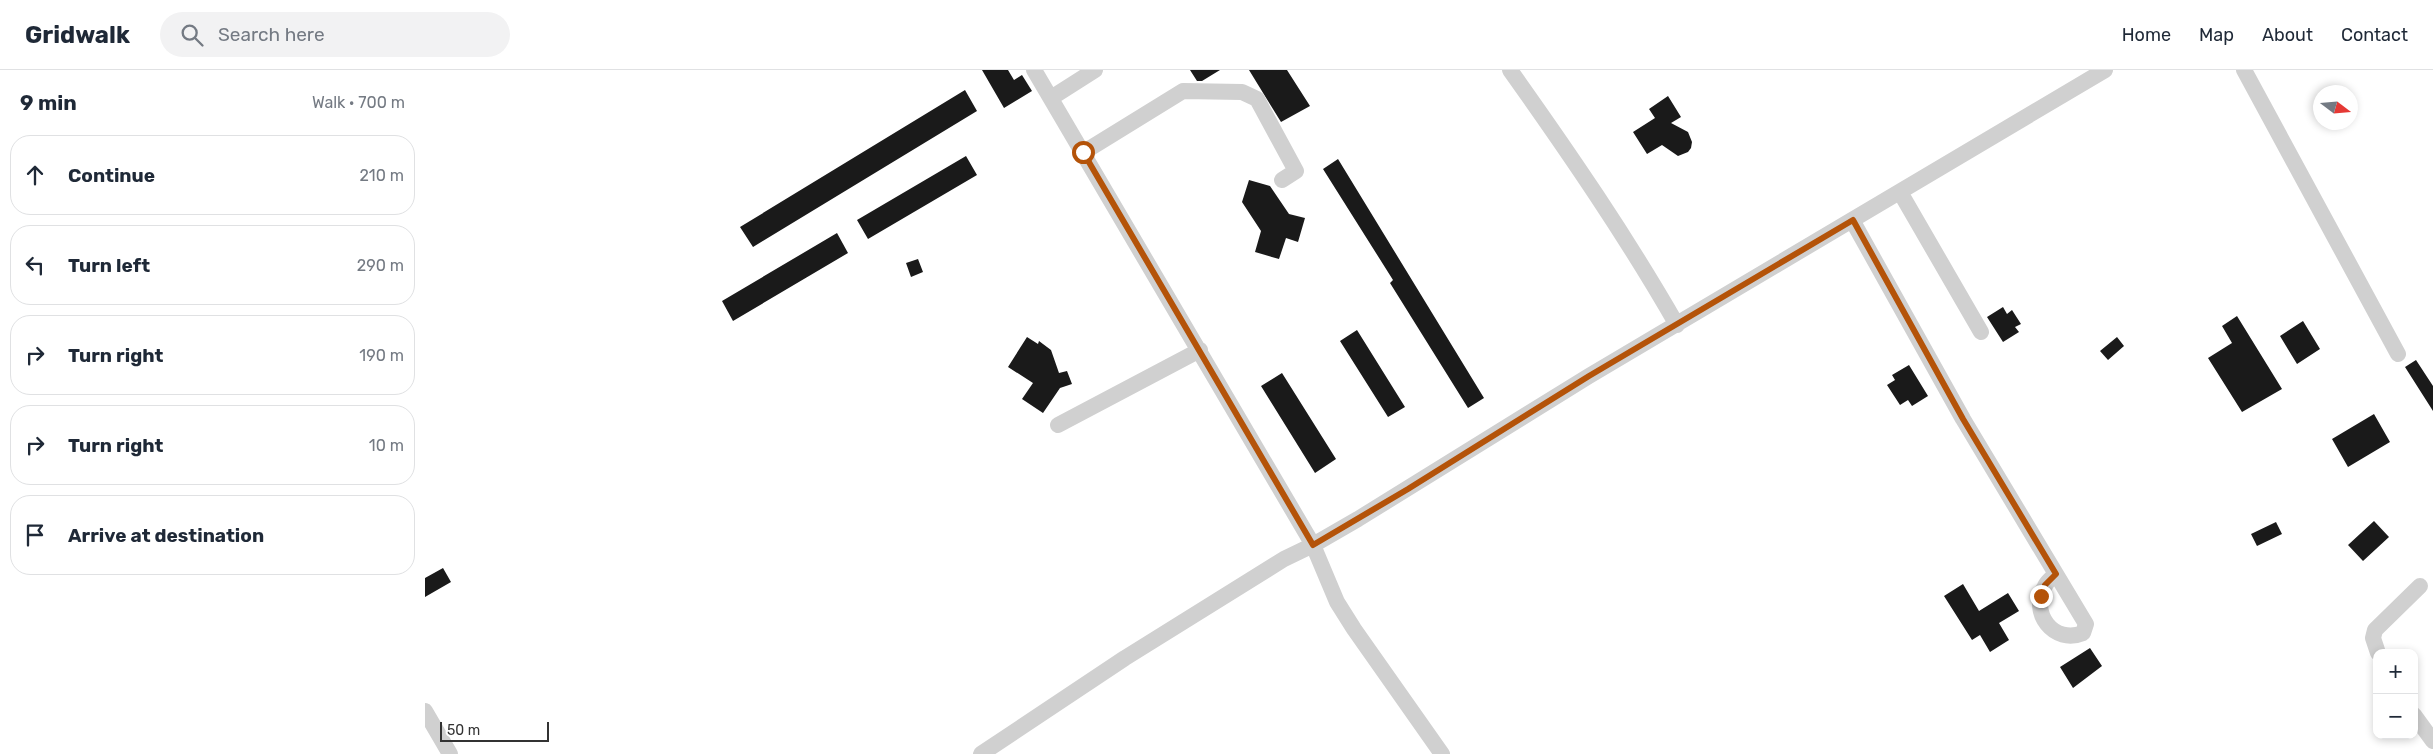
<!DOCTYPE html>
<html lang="en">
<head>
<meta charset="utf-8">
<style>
  body { margin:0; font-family:Rubik,sans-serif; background:#f2f2f3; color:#1f2937 }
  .controls { position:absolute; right:15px; bottom:15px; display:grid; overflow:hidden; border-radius:10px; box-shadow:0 2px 8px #0003 }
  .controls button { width:45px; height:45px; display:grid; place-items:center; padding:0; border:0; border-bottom:1px solid #e0e1e3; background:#fff; color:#1f2937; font:25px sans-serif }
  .compass { position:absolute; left:1888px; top:15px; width:45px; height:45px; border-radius:50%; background:#fff; box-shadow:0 2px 8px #0003; rotate:106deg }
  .scale { position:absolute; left:15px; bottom:12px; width:109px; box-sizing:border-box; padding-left:5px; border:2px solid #333; border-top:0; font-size:14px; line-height:18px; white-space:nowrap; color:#333; -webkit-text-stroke:4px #fff; paint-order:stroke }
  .stop { position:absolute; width:15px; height:15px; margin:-11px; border:4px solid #b45309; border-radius:50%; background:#fff }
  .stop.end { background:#b45309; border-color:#fff; box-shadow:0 1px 5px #0008 }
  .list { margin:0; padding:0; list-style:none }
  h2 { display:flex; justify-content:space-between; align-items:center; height:65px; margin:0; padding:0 20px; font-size:21px }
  h2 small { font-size:16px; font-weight:400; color:#747a83 }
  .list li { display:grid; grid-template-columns:32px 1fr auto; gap:15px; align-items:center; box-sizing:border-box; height:80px; margin:0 10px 10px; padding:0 10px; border:1px solid #e0e1e3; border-radius:20px }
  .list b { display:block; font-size:19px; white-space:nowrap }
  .list em { font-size:16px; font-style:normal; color:#747a83 }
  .icon { flex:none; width:28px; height:28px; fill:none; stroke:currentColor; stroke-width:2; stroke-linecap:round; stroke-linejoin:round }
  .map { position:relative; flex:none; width:2008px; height:684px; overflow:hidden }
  header { display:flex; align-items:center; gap:30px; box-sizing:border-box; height:70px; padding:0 25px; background:#fff; border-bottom:1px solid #e0e1e3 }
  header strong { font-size:24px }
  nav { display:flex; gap:28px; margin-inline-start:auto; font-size:18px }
  .search { width:350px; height:45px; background:#f2f2f3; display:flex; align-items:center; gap:12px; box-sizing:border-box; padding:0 18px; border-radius:28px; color:#747a83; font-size:19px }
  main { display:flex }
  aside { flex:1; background:#fff }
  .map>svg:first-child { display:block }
</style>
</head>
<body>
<header>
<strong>Gridwalk</strong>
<div class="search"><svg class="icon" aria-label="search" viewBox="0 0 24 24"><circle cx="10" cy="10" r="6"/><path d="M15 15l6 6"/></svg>Search here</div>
<nav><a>Home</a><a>Map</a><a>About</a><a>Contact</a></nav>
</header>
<main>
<aside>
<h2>9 min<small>Walk · 700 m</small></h2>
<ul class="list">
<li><svg class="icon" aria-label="ahead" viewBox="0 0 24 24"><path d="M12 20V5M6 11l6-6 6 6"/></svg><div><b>Continue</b></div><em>210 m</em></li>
<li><svg class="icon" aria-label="left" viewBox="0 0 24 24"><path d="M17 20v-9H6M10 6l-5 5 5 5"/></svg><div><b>Turn left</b></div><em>290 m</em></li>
<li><svg class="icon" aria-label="right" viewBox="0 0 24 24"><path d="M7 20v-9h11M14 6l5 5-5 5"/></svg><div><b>Turn right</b></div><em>190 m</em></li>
<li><svg class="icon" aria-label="right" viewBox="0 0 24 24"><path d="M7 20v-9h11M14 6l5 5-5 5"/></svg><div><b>Turn right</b></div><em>10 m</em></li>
<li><svg class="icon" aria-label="arrive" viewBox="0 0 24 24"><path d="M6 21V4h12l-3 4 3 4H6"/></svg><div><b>Arrive at destination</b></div></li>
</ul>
</aside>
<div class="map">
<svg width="2008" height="684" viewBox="0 0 2008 684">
  <rect width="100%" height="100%" fill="#fff"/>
  <path fill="#1a1a1a" d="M557,0H583L589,10L597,5L607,21L579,38Z
    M765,0H795L777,11H772Z
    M824,0H862L885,36L856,52Z
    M540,20L552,41L328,177L315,157Z
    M1243,26L1256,47L1246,53L1263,62L1267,72L1266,78L1263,82L1253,86L1237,75L1222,84L1208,62L1230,48L1224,39Z
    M541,86L552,105L443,169L432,150Z
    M913,89L1059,328L1043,338L965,213L968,210L898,99Z
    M824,110L845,116L864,144L880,148L873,172L861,168L854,189L830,182L836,161L817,132Z
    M412,163L423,183L308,251L297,231Z
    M493,189L498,202L486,207L481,193Z
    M1578,237L1582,244L1587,240L1596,254L1590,257L1594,262L1578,272L1562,247Z
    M1812,246L1857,319L1817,342L1783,288L1807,273L1797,256Z
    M1878,251L1895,279L1872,294L1855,266Z
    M932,260L980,337L963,347L915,271Z
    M602,267L613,274L614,271L626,280L634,303L642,301L647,314L635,318L618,343L597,329L608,313L583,297Z
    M1692,267L1699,276L1683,290L1675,281Z
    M1991,290L2008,316V341L1980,297Z
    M1484,295L1503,326L1487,336L1483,330L1475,335L1462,315L1470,310L1467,305Z
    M857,303L911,389L890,403L836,316Z
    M1949,344L1965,372L1923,397L1907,369Z
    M1949,451L1964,467L1938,491L1923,475Z
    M1851,452L1857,464L1832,476L1826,464Z
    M18,498L26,512L0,527V508Z
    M1538,514L1554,541L1583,523L1594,541L1574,553L1584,570L1565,582L1555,565L1547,570L1519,526Z
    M1665,578L1677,596L1648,618L1635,597Z"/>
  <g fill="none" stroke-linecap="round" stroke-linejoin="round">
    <path stroke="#d0d0d0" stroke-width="16" d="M609,0L888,475L912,532L929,559L1017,684
      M1085,0C1144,83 1201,166 1252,255
      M1819,0L1973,284
      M626,28L670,0
      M659,82L758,21L817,22L832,29L871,101L857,110
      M1475,122L1556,262
      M1427,150L1538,349L1661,554L1658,563C1629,575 1604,543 1620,516C1622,511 1627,508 1631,504
      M633,355L775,280
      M1953,583L1948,568L1950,560L1995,516
      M0,641L25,684
      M1989,645L2008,671
      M556,684L700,588L859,489L888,475L933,449L1164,306L1680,0"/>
  </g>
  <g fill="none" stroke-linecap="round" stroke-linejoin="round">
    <path stroke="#b45309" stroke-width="6" d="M658,82L888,475L983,419L1164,306L1428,150L1538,349L1631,504L1620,515L1616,526"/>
  </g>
</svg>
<div class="controls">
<button>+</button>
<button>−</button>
</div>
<svg class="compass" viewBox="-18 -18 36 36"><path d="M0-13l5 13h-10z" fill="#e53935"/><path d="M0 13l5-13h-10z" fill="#747a83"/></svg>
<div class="scale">50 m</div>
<div class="stop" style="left:658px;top:82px"></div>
<div class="stop end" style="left:1616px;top:526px"></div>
</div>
</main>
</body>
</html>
